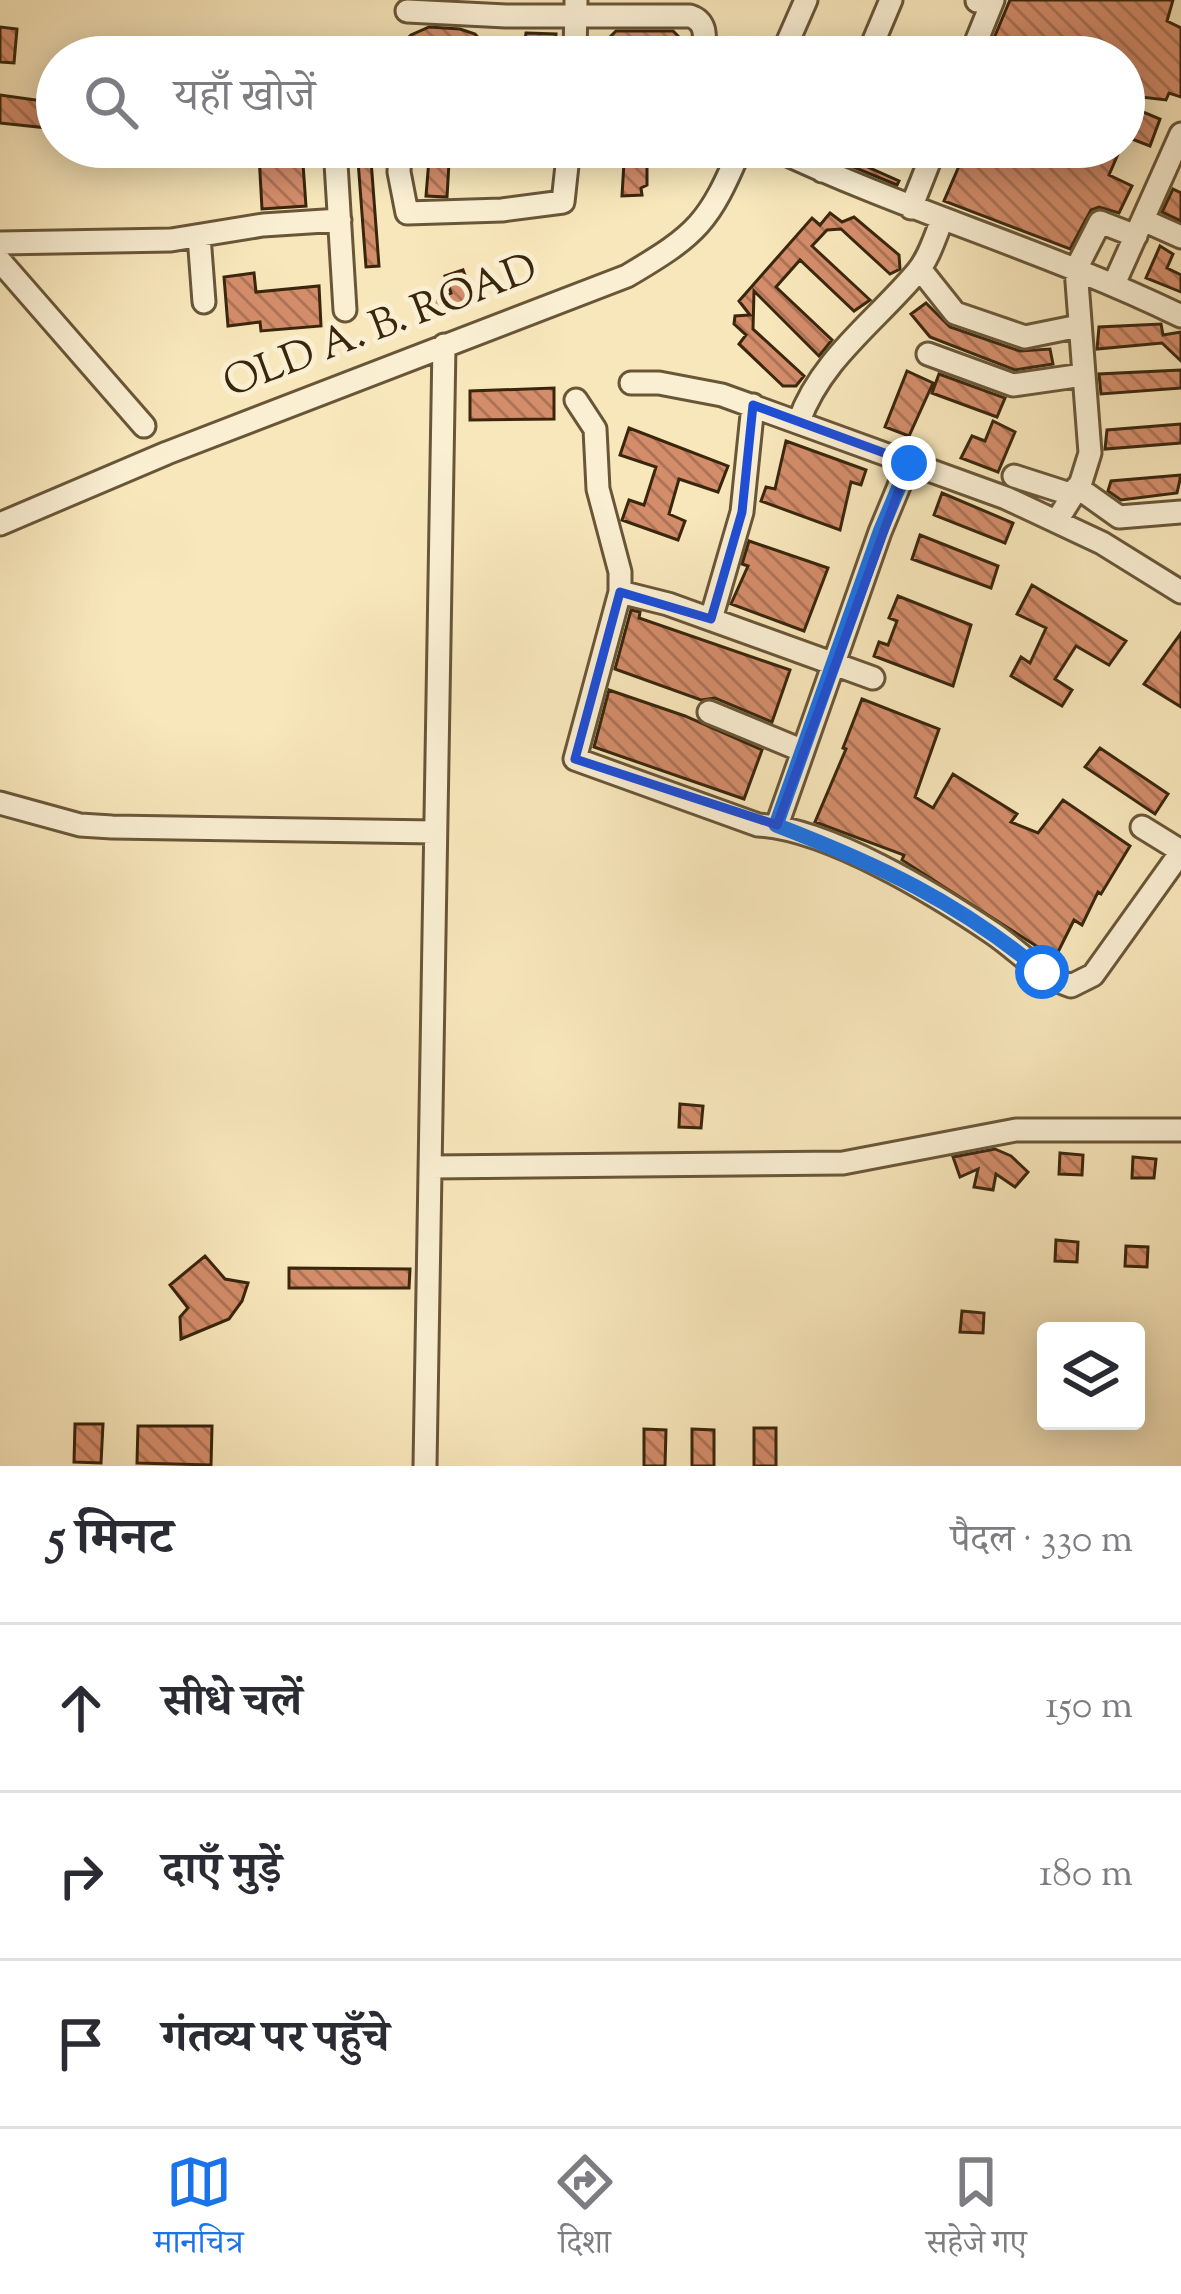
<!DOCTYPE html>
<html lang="hi">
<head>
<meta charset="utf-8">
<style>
  body { margin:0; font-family:"Sorts Mill Goudy","Noto Serif Devanagari",serif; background:#f7f7f7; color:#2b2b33 }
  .controls { position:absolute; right:36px; bottom:36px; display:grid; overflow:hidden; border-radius:12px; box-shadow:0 6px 30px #0003 }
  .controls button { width:108px; height:108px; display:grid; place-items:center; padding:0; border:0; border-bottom:3px solid #e1e1e2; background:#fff; color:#2b2b33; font:60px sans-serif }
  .stop { position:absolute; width:36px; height:36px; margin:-27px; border:9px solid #1a73e8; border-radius:50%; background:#fff }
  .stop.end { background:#1a73e8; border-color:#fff; box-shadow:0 3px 12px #0008 }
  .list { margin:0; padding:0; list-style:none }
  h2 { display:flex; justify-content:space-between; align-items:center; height:156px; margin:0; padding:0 48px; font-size:51px }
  h2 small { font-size:39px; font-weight:400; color:#7c7c81 }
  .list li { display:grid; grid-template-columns:78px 1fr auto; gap:36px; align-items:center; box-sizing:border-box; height:168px; padding:0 48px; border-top:3px solid #e1e1e2 }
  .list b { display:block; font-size:45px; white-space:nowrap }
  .list em { font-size:39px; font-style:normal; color:#7c7c81 }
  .icon { flex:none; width:66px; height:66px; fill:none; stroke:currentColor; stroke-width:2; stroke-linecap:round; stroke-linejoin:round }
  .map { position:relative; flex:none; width:1181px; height:1466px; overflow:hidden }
  .search { position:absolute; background:#fff; box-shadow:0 6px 30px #0003; left:36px; right:36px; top:36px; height:132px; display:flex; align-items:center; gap:30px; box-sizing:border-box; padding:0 42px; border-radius:66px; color:#7c7c81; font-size:45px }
  .sheet { height:660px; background:#fff }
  nav { display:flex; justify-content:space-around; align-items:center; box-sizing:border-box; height:168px; border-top:3px solid #e1e1e2; background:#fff; font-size:33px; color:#7c7c81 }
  nav a { display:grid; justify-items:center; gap:6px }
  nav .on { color:#1a73e8 }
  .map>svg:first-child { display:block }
</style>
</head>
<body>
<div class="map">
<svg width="1181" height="1466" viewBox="0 0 1181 1466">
  <defs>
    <pattern id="building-back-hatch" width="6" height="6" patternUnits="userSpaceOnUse" patternTransform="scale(3)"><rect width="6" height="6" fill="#d48d6b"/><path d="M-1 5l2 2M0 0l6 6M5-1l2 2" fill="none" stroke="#ad7356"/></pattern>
  </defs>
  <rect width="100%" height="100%" fill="#f8e7bb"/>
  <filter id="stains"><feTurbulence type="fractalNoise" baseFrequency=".00167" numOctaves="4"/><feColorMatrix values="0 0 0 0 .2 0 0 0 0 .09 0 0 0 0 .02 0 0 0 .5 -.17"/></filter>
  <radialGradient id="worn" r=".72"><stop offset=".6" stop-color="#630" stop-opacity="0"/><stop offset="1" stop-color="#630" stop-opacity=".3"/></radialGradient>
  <path fill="url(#building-back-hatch)" stroke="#39260d" stroke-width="3" d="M1010,0H1173L1167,21L1181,28V97L1169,93L1166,100L1124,95V57H986Z
    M0,27L17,29L14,63L0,62Z
    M429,27L460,29L475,34L496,57H388L411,35Z
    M616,31H673L689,47V57H590Z
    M526,33L556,34L554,57H529V49H524Z
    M908,42L940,57H902Z
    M0,95L57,103V129L0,123Z
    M1124,104L1160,119L1150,146L1124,136Z
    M357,147H370L379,266L366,267Z
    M430,147H454V164L449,163L447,197L426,196Z
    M619,147H652L651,163H647V185L641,188L642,195L622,196L624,162L617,161Z
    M950,147H1121L1109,175L1132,186L1119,213L1099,207L1091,210L1070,249L944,201L962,159L949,153Z
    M302,150L306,206L262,209L259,155Z
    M843,156L899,181L897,185L841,162Z
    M1173,189L1181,193V221L1162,212Z
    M830,213L842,222L854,217L899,255L900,269L890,274L841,229L827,230L812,246L870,300L854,311L800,260L776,287L832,340L819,356L754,291L753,329L804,376L796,386H783L739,344L746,335L734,324L735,316L750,315L739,301L812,218L820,225Z
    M1160,246L1173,254L1167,268L1181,275V292L1146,278Z
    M463,270L475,302L428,318L422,303L451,293L445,276Z
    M254,273L256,292L319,286L321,326L261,331L260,322L228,326L224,277Z
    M926,303L950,327L1020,351L1050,349L1053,364L1015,370L930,337L911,314Z
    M1161,324L1163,335L1181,332V361L1162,343L1097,349L1099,327Z
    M1181,370V388L1101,394L1099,374Z
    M907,371L933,383L909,436L885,427Z
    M939,374L1005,398L997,417L932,393Z
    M554,388V419L470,420V391Z
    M993,421L1015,432L998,472L961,458L972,436L985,441Z
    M1181,424V443L1105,449L1107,430Z
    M629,428L728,466L718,492L679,479L669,514L685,521L678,540L622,520L629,500L644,505L656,467L620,455Z
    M786,441L866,470L861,485L851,482L840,530L761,501L766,487L775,489Z
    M1181,475L1177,493L1121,500L1108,491L1111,481Z
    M942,493L1013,523L1005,543L934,515Z
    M920,535L998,566L991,588L912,559Z
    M749,541L828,568L804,631L731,604L748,566L742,564Z
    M1032,585L1126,641L1109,665L1076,646L1055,679L1072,690L1062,706L1011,676L1021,657L1030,663L1046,628L1017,614Z
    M898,596L971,625L953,686L874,656L879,642L888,645L897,621L889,618Z
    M631,610L640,612L639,618L790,670L772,722L715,698L701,700L615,669Z
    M1181,633V707L1144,684Z
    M609,690L685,716L762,750L744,799L594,747Z
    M862,699L939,729L915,797L933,808L953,774L1017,814L1011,822L1038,833L1063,800L1130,846L1101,894L1098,892L1082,925L1074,920L1055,958L902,860L904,855L815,822L846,749L843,748Z
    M1100,748L1168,794L1155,814L1085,767Z
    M680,1104L703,1106L701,1128L679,1127Z
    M995,1149L1011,1156L1028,1172L1015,1187L996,1174L993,1190L974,1187L978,1169L960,1177L953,1157Z
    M1060,1153L1083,1155L1082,1175L1059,1174Z
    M1133,1157L1156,1159L1154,1178H1132Z
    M1056,1240L1078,1242L1077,1262L1055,1261Z
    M1126,1246L1148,1247L1147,1267L1125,1266Z
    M205,1256L225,1279L248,1283L242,1301L229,1319L181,1339L180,1317L188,1308L170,1285Z
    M289,1268L410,1269L409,1288H289Z
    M962,1311L984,1313L983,1333L960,1332Z
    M75,1424H103L101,1463L74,1462Z
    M138,1426H212L211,1465L137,1463Z
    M754,1428H776V1466H754Z
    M644,1429L666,1430L665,1466H644Z
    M692,1429L714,1430V1466H692Z"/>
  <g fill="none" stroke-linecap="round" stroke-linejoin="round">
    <g stroke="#695638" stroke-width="27">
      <path id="minor" d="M977,1V0
        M407,11L506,16H690C709,22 704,40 704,57
        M575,57L576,0
        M781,57L806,0
        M867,57L891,0
        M970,57L993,0
        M335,147L345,310
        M400,147L399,172L407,213L502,210L563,202L569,147
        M771,147C905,211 1048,251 1181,316
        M822,171L830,147
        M911,208L935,147
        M1143,220L1181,237
        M199,236L204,302
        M0,243L171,240L263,225L340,220
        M0,261L144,426
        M920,269L955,313L1025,337L1079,326
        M1114,284L1181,134
        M928,354L1013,385L1083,375
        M631,383H659L722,395L1006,498L1102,543L1181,592
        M576,400L595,429L598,489L620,572V592L575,759L758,825C829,829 935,894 994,934C1020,952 1041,976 1071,986L1093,975L1181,852
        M799,421C821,359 876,321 917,272C929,258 935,237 942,220
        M1014,476L1070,494
        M1077,487L1119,517L1181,512
        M1061,514L1081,482L1090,453L1076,269L1100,222L1136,236
        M0,524L167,453L627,276C698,234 709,223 741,147
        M620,592L668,604L873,678
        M711,619L742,512L753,405
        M709,712L801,750
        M0,803L80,825L112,827L435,832
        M777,825L880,532L909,462
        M1142,827L1181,851
        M432,1167L843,1163L1016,1130H1181
        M425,1466L444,345"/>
    </g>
    <use href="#minor" stroke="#faefd3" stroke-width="21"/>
  </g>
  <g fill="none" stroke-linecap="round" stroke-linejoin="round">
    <path stroke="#1a73e8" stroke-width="15" d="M909,463L880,532L776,825C879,865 957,901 1042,972"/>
  </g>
  <path fill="none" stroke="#1d4ed8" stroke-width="9" stroke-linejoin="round" d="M753,405L909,462L777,825L575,759L620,592L711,619L742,512Z"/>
  <g text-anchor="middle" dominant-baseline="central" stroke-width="10" stroke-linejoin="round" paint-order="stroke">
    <g font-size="42" fill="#39260d" stroke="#faefd3">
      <text transform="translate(381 328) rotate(-21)">OLD A. B. ROAD</text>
    </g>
  </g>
  <rect width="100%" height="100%" filter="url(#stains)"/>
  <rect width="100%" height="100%" fill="url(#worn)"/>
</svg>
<div class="controls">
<button><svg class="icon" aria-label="layers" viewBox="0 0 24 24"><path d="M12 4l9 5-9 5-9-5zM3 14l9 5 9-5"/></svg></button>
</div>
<div class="stop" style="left:1042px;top:972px"></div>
<div class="stop end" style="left:909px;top:463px"></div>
<div class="search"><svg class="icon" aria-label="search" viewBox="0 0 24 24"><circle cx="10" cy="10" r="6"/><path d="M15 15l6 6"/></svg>यहाँ खोजें</div>
</div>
<section class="sheet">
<h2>5 मिनट<small>पैदल · 330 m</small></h2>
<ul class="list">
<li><svg class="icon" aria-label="ahead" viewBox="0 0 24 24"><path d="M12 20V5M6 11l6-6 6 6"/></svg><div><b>सीधे चलें</b></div><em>150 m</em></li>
<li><svg class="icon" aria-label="right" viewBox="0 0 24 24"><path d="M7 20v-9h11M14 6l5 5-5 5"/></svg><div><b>दाएँ मुड़ें</b></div><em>180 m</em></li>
<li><svg class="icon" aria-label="arrive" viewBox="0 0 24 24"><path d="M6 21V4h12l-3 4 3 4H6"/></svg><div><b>गंतव्य पर पहुँचे</b></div></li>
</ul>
</section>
<nav>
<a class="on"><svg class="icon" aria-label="map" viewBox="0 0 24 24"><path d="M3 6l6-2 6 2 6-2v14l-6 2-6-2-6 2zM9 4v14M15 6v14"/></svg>मानचित्र</a>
<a><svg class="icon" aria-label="directions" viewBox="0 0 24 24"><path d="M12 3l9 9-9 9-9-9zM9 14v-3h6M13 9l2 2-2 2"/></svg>दिशा</a>
<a><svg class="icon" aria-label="saved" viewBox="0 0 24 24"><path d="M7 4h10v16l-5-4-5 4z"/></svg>सहेजे गए</a>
</nav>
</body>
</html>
